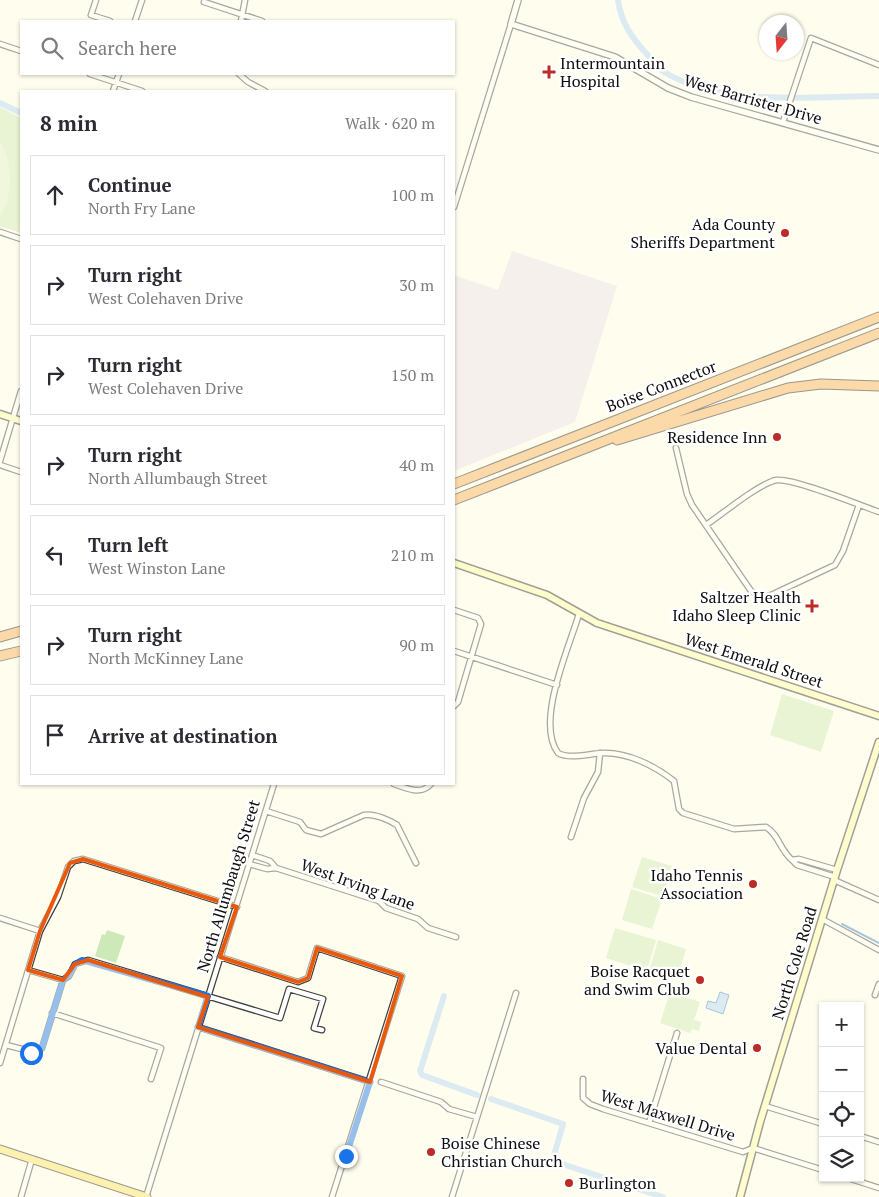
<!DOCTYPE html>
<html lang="en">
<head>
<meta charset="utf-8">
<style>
  body { margin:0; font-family:"PT Serif",serif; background:#f7f7f7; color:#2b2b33 }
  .controls { position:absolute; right:15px; bottom:15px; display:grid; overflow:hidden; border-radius:0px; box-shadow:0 1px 4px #0004 }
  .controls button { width:45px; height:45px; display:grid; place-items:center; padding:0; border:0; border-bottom:1px solid #e1e1e2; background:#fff; color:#2b2b33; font:25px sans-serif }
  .compass { position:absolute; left:759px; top:15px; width:45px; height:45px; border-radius:50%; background:#fff; box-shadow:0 1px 4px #0004; rotate:197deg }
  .stop { position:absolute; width:15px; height:15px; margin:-11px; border:4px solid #1a73e8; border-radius:50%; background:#fff }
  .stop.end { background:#1a73e8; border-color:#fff; box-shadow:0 1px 5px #0008 }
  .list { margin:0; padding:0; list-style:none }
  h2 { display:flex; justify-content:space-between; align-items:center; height:65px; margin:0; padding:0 20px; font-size:21px }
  h2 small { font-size:16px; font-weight:400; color:#7c7c81 }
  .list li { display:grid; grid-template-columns:32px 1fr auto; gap:15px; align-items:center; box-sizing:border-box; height:80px; margin:0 10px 10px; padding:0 10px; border:1px solid #e1e1e2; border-radius:0px }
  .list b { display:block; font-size:19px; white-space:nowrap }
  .list p { margin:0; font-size:16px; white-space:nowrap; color:#7c7c81 }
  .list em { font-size:16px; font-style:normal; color:#7c7c81 }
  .icon { flex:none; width:28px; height:28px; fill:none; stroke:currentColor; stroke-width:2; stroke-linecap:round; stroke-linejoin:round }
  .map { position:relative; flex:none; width:879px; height:1197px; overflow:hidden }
  .search { position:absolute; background:#fff; box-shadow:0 1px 4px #0004; left:20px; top:20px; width:435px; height:55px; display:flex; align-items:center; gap:12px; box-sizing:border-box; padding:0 18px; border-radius:0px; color:#7c7c81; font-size:19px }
  .panel { position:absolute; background:#fff; box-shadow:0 1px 4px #0004; left:20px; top:90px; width:435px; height:695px; border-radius:0px }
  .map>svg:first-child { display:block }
</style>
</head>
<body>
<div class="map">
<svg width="879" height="1197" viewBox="0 0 879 1197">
  <rect width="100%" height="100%" fill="#fffded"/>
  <path fill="#ece1ec" d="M512,251L617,286L575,422L454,471V275L498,290Z"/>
  <path fill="#cce9b7" d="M0,107L21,118V233L0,226Z
    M782,694L834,711L821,752L770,735Z
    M642,857L672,866L662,896L632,887Z
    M631,889L662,899L652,929L622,920Z
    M615,928L656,940L647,971L606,958Z
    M107,930L125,936L116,963L95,956L102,934L105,935Z
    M658,940L686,949L677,979L649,971Z
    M670,992L700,1002L694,1020L701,1022L699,1031L692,1029L690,1033L660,1023Z"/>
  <path fill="#dff0c8" d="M0,141C13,164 14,194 0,217Z"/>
  <path fill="#b1d6f6" stroke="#3884cd" d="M720,992L729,995L723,1014L706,1008L708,1001L716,1003Z"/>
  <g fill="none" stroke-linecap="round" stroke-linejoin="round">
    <path stroke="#3884cd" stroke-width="2" d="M842,924L879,943"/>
    <path stroke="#b1d6f6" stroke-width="6" d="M618,0C621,22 631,37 646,53C651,59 657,68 664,72C724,108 812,96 879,96
      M0,103L21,113
      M444,996L420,1071L422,1075L477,1095
      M491,1099L563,1124L553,1159L556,1162L663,1197"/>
    <g stroke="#404040" stroke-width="7">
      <path id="minor" d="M96,0L91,15L110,21
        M204,2L262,21
        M135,21L142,0
        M241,21L245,0
        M0,44L21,51
        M90,74L142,91
        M239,74L248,82L265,91
        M113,91L119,74
        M783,122L811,38L879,65
        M454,207L511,24
        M0,232L21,239
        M676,448L687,494L692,505L751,591L760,596H769L835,565L843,551L859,505
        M0,461L21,391
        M0,465L21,472
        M706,525C721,515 761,482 777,480C794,478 859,505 879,512
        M454,610L478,618L481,624L458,702L454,706
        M579,614C569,648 535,722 558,753C570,760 591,753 605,753C629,753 655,766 674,781L679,809L683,813L734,829L766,827C779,835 780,850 792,860
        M454,651L557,685
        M394,784C407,788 420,796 431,784
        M266,811L300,822L306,830L321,834L364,815C374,813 389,820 397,825L416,863
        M571,837L584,798L598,772L600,753
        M249,864L267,869L276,868L270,861L252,855
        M276,868L379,901L386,908L418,919L428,928L456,937
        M835,877L797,865L792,860L799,859L837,870
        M834,880L879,900
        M0,918L40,931
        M822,919L879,950
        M220,957L298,982L308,978L317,948L402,976L332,1197
        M28,970L63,980L69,976L75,964L88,960L280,1018L289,989L323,999L314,1028L322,1030
        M875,995L879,984
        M52,1013L161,1048L151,1079
        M198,1027L370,1082
        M6,1045L37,1053L42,1048L63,980
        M0,1063L40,931L58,897L68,867L74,861L83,859L237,907
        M583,1079V1098L590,1104L603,1109L743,1152L753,1148L823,1170
        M381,1082L441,1102L449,1109L477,1117
        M765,1106L823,1124
        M649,1123L677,1033
        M860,1136L879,1142
        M848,1178L879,1188
        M21,1197L32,1159
        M146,1197L274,784
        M452,1197L516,993"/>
    </g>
    <g stroke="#404040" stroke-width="8">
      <path id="tertiary" d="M518,0L511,24L615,57L668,88L691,97L879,150"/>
    </g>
    <g stroke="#2f2f2f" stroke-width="9">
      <path id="secondary" d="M0,414L21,421
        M454,563L547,595L597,623L879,716
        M740,1197L760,1122L837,870L879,742"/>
    </g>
    <g stroke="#1e1e1e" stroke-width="9">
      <path id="primary" d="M0,1149L147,1197"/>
    </g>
    <g stroke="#1e1e1e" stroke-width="11">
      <path id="motorway" d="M617,440L788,388L821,384L879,386
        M454,484L879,317
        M454,500L879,333
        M0,637L21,631
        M0,656L21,651"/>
    </g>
    <use href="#minor" stroke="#fff" stroke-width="4.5"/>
    <use href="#tertiary" stroke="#fff" stroke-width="5.5"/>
    <use href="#secondary" stroke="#fffda8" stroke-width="6"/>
    <use href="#primary" stroke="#f9e263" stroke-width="7"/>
    <use href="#motorway" stroke="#f5ad55" stroke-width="9"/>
  </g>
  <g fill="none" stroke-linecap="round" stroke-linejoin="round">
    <path stroke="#1a73e8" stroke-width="6" d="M31,1053H37L42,1048L63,980C72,975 71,964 82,960L208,996L198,1027L370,1082L346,1156"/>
  </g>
  <path d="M0 0H879V1197H0ZM83,859L237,907L220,957L298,982L308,978L317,948L402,976L370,1082L198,1027L208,997L88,960L75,964L63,980L28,970L40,931L70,863Z" fill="#fffded" fill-opacity=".55" fill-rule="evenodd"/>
  <path fill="none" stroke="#e8590c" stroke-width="4" stroke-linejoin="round" d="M83,859L237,907L220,957L298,982L308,978L317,948L402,976L370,1082L198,1027L208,997L88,960L75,964L63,980L28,970L40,931L70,863Z"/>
  <g fill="#bd2b25" stroke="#fff" stroke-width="2">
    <path d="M546.5 64.5h5v5h5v5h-5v5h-5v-5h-5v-5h5z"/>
    <circle cx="785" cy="233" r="5"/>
    <circle cx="777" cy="437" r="5"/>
    <path d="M809.5 598.5h5v5h5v5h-5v5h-5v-5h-5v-5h5z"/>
    <circle cx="753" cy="884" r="5"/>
    <circle cx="700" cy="980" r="5"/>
    <circle cx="757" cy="1048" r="5"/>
    <circle cx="431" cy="1152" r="5"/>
    <circle cx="569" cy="1183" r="5"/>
  </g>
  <g text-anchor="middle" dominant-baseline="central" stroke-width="5" stroke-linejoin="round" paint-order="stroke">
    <g font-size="16" fill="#0d0d0d" stroke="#fff" text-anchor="end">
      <text x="560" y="63" text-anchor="start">Intermountain<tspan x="560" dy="18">Hospital</tspan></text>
      <text x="775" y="224">Ada County<tspan x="775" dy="18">Sheriffs Department</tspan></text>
      <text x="767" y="437">Residence Inn</text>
      <text x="801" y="597">Saltzer Health<tspan x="801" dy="18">Idaho Sleep Clinic</tspan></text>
      <text x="743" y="875">Idaho Tennis<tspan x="743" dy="18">Association</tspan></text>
      <text x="690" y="971">Boise Racquet<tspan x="690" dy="18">and Swim Club</tspan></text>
      <text x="747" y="1048">Value Dental</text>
      <text x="441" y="1143" text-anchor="start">Boise Chinese<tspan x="441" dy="18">Christian Church</tspan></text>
      <text x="579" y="1183" text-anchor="start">Burlington</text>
    </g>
    <g font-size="16" fill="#0d0d0d" stroke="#fff">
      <text transform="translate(753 99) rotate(16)">West Barrister Drive</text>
      <text transform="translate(661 386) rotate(-21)">Boise Connector</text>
      <text transform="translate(754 660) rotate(18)">West Emerald Street</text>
      <text transform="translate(358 884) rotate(20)">West Irving Lane</text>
      <text transform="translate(228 886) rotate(-73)">North Allumbaugh Street</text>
      <text transform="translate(794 963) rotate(-73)">North Cole Road</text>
      <text transform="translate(668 1115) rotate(17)">West Maxwell Drive</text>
    </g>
  </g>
</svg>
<div class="controls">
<button>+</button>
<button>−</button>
<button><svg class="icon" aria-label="locate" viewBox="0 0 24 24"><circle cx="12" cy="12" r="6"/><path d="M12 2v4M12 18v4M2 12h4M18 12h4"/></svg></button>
<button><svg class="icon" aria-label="layers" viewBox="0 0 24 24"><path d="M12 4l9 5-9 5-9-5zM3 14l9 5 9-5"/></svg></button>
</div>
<svg class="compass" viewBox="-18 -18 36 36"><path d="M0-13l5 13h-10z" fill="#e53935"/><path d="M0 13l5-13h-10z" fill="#7c7c81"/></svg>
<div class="stop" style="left:31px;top:1053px"></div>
<div class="stop end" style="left:346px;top:1156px"></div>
<div class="search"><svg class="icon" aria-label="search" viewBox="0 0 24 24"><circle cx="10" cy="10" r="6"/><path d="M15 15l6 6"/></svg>Search here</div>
<section class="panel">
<h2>8 min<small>Walk · 620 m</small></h2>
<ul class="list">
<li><svg class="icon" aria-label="ahead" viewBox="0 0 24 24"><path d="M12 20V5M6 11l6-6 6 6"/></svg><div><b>Continue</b><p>North Fry Lane</p></div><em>100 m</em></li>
<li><svg class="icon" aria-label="right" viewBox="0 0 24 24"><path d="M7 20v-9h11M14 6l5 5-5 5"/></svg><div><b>Turn right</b><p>West Colehaven Drive</p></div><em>30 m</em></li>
<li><svg class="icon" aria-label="right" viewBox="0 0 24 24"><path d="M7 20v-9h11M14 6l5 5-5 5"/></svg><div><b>Turn right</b><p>West Colehaven Drive</p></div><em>150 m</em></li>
<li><svg class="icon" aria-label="right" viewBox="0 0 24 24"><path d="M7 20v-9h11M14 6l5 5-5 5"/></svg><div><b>Turn right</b><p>North Allumbaugh Street</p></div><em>40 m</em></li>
<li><svg class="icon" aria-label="left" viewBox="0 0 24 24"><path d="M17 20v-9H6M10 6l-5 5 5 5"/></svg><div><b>Turn left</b><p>West Winston Lane</p></div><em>210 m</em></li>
<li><svg class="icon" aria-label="right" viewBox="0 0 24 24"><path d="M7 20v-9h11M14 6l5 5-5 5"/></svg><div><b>Turn right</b><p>North McKinney Lane</p></div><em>90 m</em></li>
<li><svg class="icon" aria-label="arrive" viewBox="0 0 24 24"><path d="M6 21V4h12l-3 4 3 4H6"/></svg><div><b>Arrive at destination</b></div></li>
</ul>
</section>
</div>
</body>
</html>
